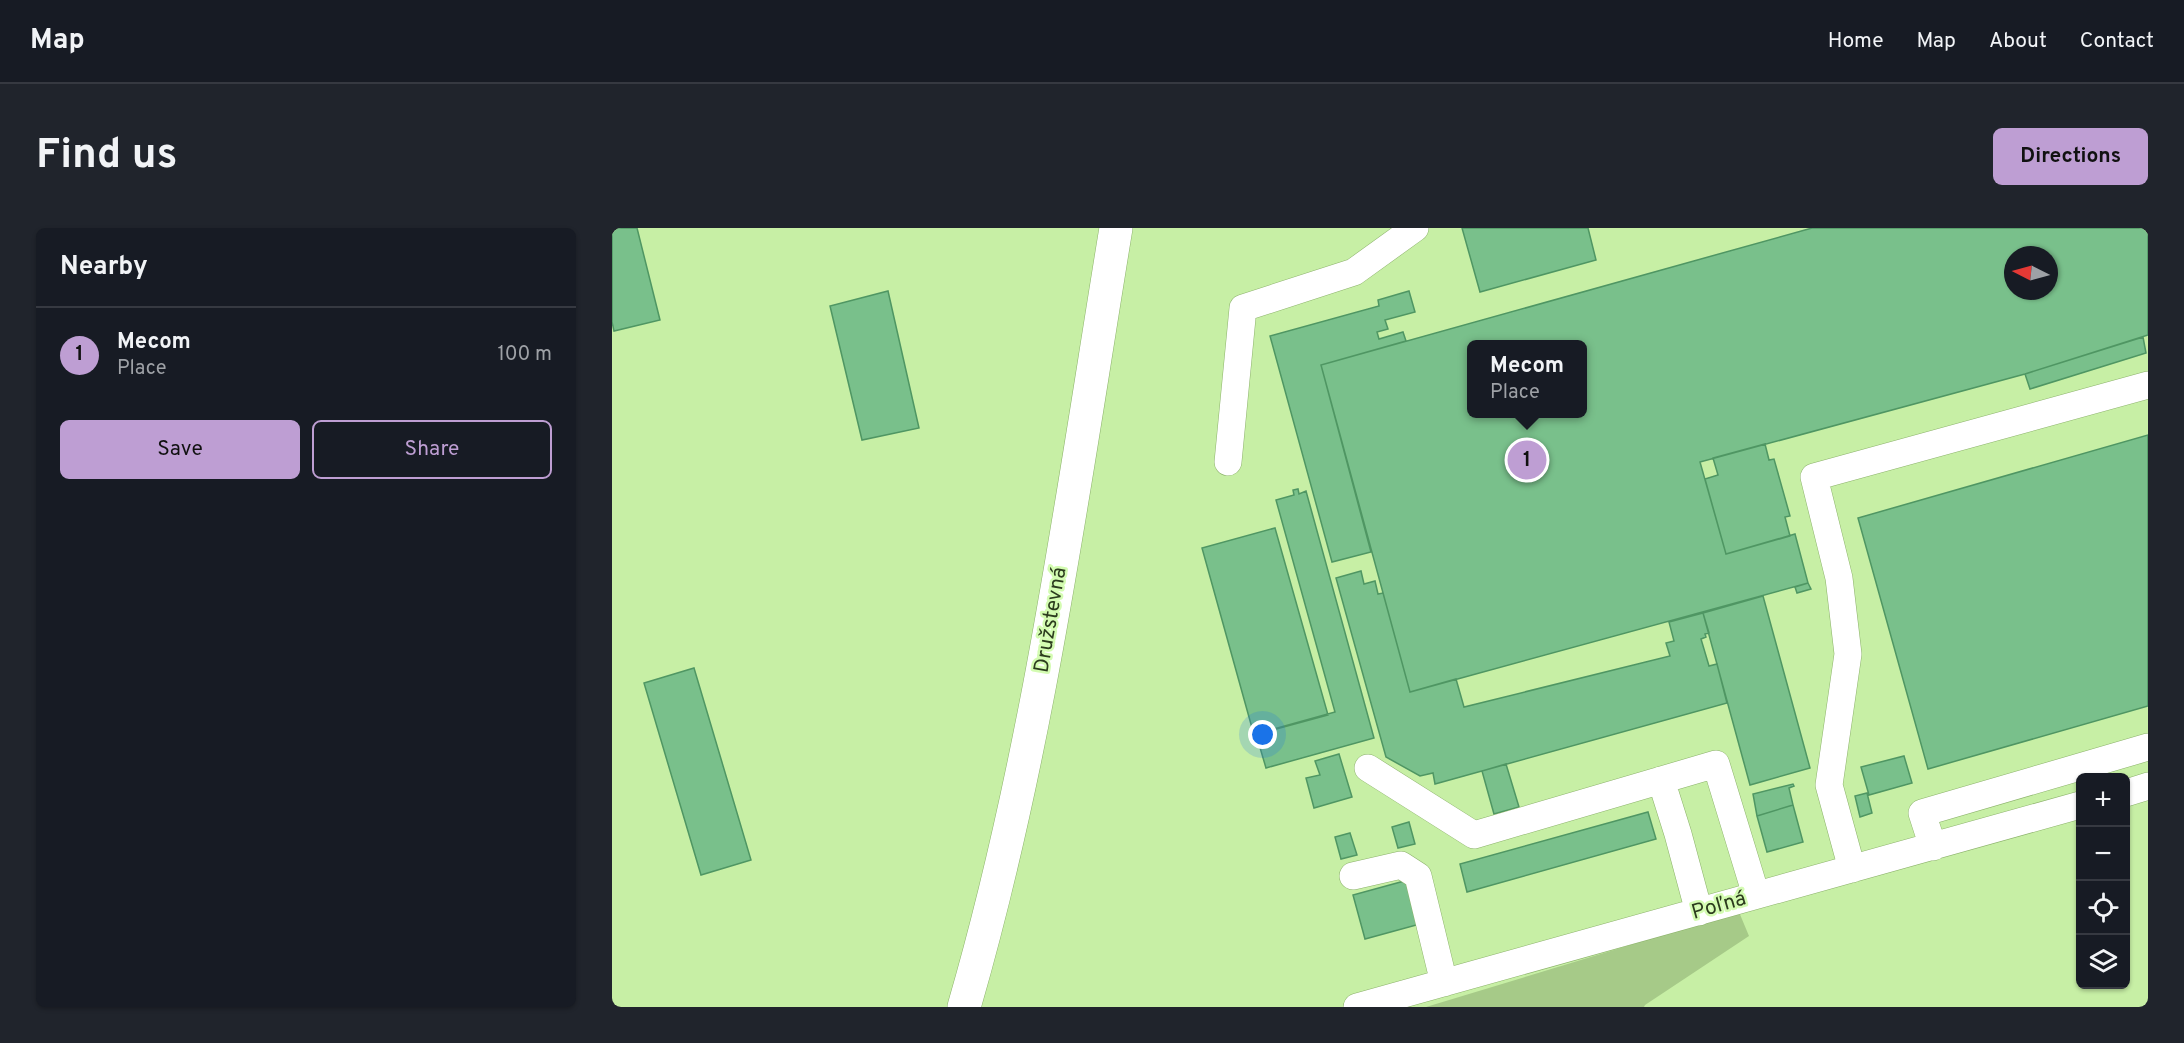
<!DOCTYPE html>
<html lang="en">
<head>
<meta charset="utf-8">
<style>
  body { margin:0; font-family:Overpass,sans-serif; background:#20242c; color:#f1f3f6 }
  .controls { position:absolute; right:18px; bottom:18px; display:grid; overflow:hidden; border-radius:9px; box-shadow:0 2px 4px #0004 }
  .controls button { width:54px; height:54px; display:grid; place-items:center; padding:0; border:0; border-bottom:2px solid #363941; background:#171b24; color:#f1f3f6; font:30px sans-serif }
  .compass { position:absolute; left:1392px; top:18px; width:54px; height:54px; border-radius:50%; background:#171b24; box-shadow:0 2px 4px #0004; rotate:276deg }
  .you { position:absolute; left:651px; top:507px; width:21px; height:21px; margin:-15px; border:4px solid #fff; border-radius:50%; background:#1a73e8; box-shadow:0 0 0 9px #1a73e833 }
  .badge { display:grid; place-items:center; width:39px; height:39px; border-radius:50%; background:#be9ed3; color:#111; font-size:20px; font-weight:700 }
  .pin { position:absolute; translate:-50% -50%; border:3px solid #fff; box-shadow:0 2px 6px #0006 }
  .popup { position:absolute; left:855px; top:112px; width:120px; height:78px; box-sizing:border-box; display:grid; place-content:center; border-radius:9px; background:#171b24; filter:drop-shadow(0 2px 4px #0005); font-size:20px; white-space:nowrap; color:#9ea1a6 }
  .popup b { font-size:22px; color:#f1f3f6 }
  .popup::after { content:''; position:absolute; left:50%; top:100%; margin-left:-12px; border:12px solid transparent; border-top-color:#171b24 }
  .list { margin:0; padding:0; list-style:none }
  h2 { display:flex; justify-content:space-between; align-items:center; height:78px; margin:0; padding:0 24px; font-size:26px }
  h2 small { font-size:20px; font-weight:400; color:#9ea1a6 }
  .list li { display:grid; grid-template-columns:39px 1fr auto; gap:18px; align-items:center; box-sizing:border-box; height:96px; padding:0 24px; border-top:2px solid #363941 }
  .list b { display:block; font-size:22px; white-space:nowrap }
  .list p { margin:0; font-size:20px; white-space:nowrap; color:#9ea1a6 }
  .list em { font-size:20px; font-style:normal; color:#9ea1a6 }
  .actions { display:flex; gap:12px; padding:18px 24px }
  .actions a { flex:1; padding:14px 0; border:2px solid #be9ed3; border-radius:9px; text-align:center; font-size:21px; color:#be9ed3 }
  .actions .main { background:#be9ed3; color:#111 }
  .icon { flex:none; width:33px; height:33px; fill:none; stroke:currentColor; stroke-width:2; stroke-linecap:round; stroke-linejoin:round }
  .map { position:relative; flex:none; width:1536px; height:779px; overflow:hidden; border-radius:9px }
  header { display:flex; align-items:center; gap:36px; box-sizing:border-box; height:84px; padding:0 30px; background:#171b24; border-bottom:2px solid #363941 }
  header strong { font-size:28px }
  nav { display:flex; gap:33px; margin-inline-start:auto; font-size:21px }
  .intro { display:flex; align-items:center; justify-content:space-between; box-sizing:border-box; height:144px; padding:0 36px }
  h1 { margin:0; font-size:42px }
  .button { padding:15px 27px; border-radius:9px; background:#be9ed3; color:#111; font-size:21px; font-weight:700 }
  main { display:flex; gap:36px; padding:0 36px }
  aside { flex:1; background:#171b24; border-radius:9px; box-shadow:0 2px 4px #0004 }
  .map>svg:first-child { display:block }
</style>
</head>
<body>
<header>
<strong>Map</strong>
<nav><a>Home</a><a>Map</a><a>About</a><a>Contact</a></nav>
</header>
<div class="intro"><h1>Find us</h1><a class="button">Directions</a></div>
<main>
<aside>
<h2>Nearby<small></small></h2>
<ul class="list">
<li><span class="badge">1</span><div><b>Mecom</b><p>Place</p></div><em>100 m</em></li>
</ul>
<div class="actions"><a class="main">Save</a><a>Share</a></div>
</aside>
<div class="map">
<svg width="1536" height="779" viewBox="0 0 1536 779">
  <rect width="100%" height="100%" fill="#c7efa5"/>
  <path fill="#a6ca88" d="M1127,684L1137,708L1033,777L1032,779H814Z"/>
  <path fill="#79c08b" stroke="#4f9663" stroke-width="1.5" fill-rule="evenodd" d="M0,0H25L48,92L2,103L0,94Z
    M850,0H976L984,32L868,64Z
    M1200,0H1536V107L1413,146L1088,234L1114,326L1183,306L1196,355L798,464L709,137ZM1401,27H1437V63H1401ZM860,116H970V186H860Z
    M276,63L307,200L250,212L218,78Z
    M797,63L803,84L773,92L776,101L765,104L767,111L791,104L794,113L709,137L759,324L720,334L658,108L767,78L766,72Z
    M1531,109L1534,125L1418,161L1413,146Z
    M1536,207V478L1316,541L1246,290Z
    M1153,216L1157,232L1162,231L1178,288L1173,289L1178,308L1114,326L1093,251L1106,247L1101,230Z
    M686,261L687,266L694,263L762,510L654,540L644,506L723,484L664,272L682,267L681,262Z
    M663,300L716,487L642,507L590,320Z
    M749,343L752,356L763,353L766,366L771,365L798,464L844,451L852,479L1058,428L1054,415L1062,413L1057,394L1091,385L1097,405L1093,406L1094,409L1089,411L1097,438L1105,436L1115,475L823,556L821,545L808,548L774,529L724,350Z
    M1196,355L1199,361L1185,365L1183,359Z
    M1151,368L1198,540L1138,557L1091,385Z
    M82,440L139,632L89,647L32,455Z
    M727,526L740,569L702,580L694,550L708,547L703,533Z
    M1292,528L1300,555L1257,567L1249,539Z
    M894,536L907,579L882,586L870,543Z
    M1181,556L1182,558L1177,560L1181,577L1145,588L1141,566Z
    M1255,565L1260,585L1248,589L1243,568Z
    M1181,577L1191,614L1155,624L1145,588Z
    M1036,584L1044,611L855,664L848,636Z
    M797,594L803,616L786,620L780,599Z
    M738,605L745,627L729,631L723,609Z
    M796,652L808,696L753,711L741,667Z"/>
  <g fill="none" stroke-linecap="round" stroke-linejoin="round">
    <g stroke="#8cb26b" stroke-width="28">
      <path id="minor" d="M616,234L631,80L742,44L803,0
        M756,540L862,607L1104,536L1144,667
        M1049,552L1066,606L1087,684
        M1514,565L1536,558
        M1321,619L1310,585L1536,519
        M1240,641L1217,557L1236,426L1227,350L1202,249L1536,157
        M741,648L789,637L806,648L832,755
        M745,779L1468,577"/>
    </g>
    <g stroke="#8cb26b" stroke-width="34">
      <path id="major" d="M352,779C426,525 461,261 504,0"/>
    </g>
    <use href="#minor" stroke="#fff" stroke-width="27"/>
    <use href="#major" stroke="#fff" stroke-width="33"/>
  </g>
  <g text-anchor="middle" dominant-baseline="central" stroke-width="5" stroke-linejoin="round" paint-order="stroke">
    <g font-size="21" fill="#2c3c1e" stroke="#d4fcb2">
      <text transform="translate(439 392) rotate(-80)">Družstevná</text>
      <text transform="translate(1107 678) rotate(-16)">Poľná</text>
    </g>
  </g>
</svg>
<div class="controls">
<button>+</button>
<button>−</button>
<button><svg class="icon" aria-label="locate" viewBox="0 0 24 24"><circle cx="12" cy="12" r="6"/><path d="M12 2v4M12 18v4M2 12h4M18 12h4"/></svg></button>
<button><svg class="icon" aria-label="layers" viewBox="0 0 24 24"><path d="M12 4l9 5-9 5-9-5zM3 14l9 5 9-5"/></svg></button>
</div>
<svg class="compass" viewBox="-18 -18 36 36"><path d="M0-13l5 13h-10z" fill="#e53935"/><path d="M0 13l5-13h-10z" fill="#9ea1a6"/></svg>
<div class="you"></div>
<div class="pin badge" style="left:915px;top:232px">1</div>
<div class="popup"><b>Mecom</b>Place</div>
</div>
</main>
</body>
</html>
